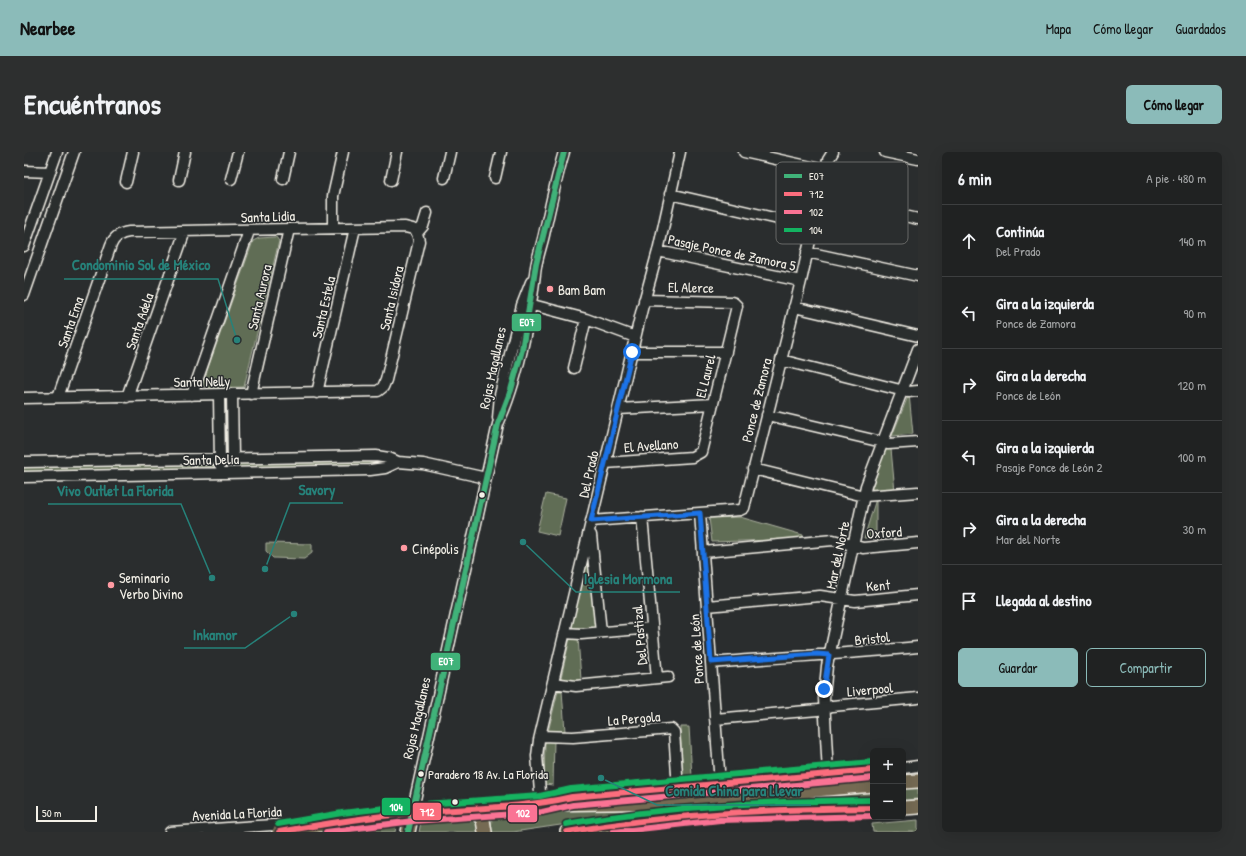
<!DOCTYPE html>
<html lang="es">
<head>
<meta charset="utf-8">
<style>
  body { margin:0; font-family:"Patrick Hand",sans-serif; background:#2d2f2f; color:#f1f3f6 }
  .controls { position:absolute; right:12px; bottom:12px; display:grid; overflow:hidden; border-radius:6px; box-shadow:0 4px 16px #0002 }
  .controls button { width:36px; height:36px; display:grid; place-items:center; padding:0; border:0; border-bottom:1px solid #3d3f40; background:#202222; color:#f1f3f6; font:20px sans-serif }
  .scale { position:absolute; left:12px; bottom:10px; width:61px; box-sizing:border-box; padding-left:4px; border:2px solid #f4f1e8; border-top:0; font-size:11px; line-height:14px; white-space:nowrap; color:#f4f1e8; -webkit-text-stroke:3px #2a2d2e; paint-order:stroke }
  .stop { position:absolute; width:12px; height:12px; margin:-9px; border:3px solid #1a73e8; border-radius:50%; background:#fff }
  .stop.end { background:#1a73e8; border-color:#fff; box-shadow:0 1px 4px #0008 }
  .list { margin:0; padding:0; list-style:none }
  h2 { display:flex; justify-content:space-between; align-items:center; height:52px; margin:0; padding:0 16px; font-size:17px }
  h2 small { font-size:13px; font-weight:400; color:#a2a4a5 }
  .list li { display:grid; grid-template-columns:26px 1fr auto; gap:12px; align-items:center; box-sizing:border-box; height:72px; padding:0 16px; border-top:1px solid #3d3f40 }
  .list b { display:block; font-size:15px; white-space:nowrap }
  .list p { margin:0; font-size:13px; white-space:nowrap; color:#a2a4a5 }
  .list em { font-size:13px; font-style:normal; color:#a2a4a5 }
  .actions { display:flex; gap:8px; padding:12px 16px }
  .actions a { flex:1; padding:9px 0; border:1px solid #8bbbb9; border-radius:6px; text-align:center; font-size:14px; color:#8bbbb9 }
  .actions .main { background:#8bbbb9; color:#111 }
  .icon { flex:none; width:22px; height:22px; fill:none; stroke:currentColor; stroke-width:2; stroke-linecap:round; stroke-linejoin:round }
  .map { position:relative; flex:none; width:894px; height:680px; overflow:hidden; border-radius:6px }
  header { display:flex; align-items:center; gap:24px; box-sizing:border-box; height:56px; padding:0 20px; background:#8bbbb9; color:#111 }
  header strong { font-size:19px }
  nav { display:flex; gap:22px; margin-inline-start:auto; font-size:14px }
  .intro { display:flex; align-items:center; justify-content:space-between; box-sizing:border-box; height:96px; padding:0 24px }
  h1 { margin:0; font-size:28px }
  .button { padding:10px 18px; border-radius:6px; background:#8bbbb9; color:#111; font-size:14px; font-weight:700 }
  main { display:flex; gap:24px; padding:0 24px }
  aside { flex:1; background:#202222; border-radius:6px; box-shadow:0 4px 16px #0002 }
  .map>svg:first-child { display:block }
</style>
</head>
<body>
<header>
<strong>Nearbee</strong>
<nav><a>Mapa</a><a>Cómo llegar</a><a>Guardados</a></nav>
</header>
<div class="intro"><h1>Encuéntranos</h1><a class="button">Cómo llegar</a></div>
<main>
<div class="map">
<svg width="894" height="680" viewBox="0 0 894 680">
  <rect width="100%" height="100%" fill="#2a2d2e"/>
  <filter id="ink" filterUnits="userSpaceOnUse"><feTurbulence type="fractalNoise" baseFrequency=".025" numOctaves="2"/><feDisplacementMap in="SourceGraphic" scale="8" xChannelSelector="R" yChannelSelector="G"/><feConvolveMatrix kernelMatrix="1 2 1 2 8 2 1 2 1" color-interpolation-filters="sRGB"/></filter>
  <g filter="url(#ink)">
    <path fill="#616d54" stroke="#aaaf9e" d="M252,85L255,89L220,235L182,236L179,233V230L229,89L235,86Z
      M885,242L889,282L868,284Z
      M200,249L204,251V300L202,302L200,301Z
      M861,297H867L871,340L846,342Z
      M353,309L360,311V314L204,317L201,314L202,311Z
      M193,311L192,316L0,321V314Z
      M522,342L542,346L534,384L513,379Z
      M852,347V386H840Z
      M716,365L779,383V387L688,390L685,366Z
      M242,391L288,392V401L280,407L249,406L242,399Z
      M566,394L571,476H547Z
      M554,485L557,528L536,530L546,486Z
      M534,539H538L541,579L524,580Z
      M656,575H665L668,625L659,626Z
      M521,588H530L529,633L520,632Z
      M894,633V647L879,648V635Z
      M849,638V651L577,667L489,680H467L468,665L465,658L665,656L802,644Z
      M450,661L456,669L455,680H395L398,665Z
      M894,668V680H849L848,672Z
      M373,669L371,680H298L300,677Z"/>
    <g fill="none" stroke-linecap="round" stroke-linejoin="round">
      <g stroke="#f4f1e8" stroke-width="13">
        <path id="minor" d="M656,0L634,99L618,157L515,588L513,604L517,652L548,645L849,618
          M720,0L801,18
          M861,0L894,7
          M0,19L26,20
          M420,26L426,0
          M471,26L477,0
          M207,27L214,0
          M259,27L265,0
          M155,28L161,0
          M367,28L373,0
          M102,30L109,0
          M646,42L789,75
          M796,45L894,67
          M309,75V44L319,0
          M393,81L399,74L403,61
          M0,94L33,0
          M634,99L777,129
          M783,100L894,124
          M0,143L50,0
          M501,151L562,167L611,185
          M770,155L894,184
          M608,200H702
          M757,208L884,240L894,239
          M550,216L562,167
          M293,241L331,76
          M208,242L209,306
          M227,242L265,77
          M168,243L225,79
          M195,243L196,313
          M34,245L87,93C90,85 97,81 105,80L381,75L389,77L393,81
          M103,245L161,79
          M0,246L354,239L359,235L362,228L395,89L393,81
          M594,257L689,252
          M743,263L858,290L864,292L894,290
          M474,266L476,243L498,153L507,130
          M0,310L352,304L365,306L374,310L399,312L462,326
          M581,311L668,305L677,300L713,154L710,151L707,150L620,148
          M729,317L840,344L894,340
          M0,325L346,318L361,316L374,310
          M676,361L696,632
          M618,365L633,526
          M567,369L716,358L720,356L777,129L804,8L809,0
          M567,383L577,480
          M679,400L809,388L839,396L894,391
          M683,454L796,444L831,449L894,443
          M541,481L557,482L628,476
          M687,511C756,505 825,502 894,495
          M529,531L552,534L644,525
          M691,567L794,558L808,554L894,546
          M516,584L549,585L647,577L650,580L654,636
          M879,616L894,614
          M804,622L800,546L803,514L842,334L894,197
          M388,661L474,272C493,231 506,167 511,122C512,109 517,96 520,83C526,55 532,27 540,0
          M146,680L249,673L269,674"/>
      </g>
      <g stroke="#f4f1e8" stroke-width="16">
        <path id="major" d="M879,630L894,629
          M879,656L894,655
          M449,657L459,668L461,680
          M255,680L319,669L388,661L517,652L651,650L849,633
          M384,680L388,661
          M543,680C641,660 749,656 849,656"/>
      </g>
      <use href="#minor" stroke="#2a2d2e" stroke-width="10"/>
      <use href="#major" stroke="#746b52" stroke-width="13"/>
      <g stroke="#2a2d2e" stroke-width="9">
        <path id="bus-1" d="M384,680L474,272L487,238L498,198L512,112L540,0"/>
      </g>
      <g stroke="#2a2d2e" stroke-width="9">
        <path id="bus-2" d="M255,680C299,672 343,665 388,661C441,656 495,657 548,645L849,618
          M543,680C644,662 746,657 849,656"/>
      </g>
      <g stroke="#2a2d2e" stroke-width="9">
        <path id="bus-3" d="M302,680L389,669L518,660L549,653L849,626
          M589,680L696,668L849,664"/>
      </g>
      <g stroke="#2a2d2e" stroke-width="9">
        <path id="bus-4" d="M254,672L318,661L387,653L516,644L547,637L848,610
          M542,672C643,654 746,649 849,648"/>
      </g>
      <use href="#bus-1" stroke="#40b279" stroke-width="6"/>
      <use href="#bus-2" stroke="#fb6d7d" stroke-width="6"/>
      <use href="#bus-3" stroke="#fa7394" stroke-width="6"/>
      <use href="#bus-4" stroke="#13b361" stroke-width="6"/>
    </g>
  </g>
  <g fill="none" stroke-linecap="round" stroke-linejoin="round" filter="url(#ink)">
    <path stroke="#1a73e8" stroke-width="5" d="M608,200L567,369L676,361L687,510L793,502L805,503L800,537"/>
  </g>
  <g fill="#ff9aa2" stroke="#2a2d2e" stroke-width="1.5">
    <circle cx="526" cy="137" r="4"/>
    <circle cx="380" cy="396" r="4"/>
    <circle cx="87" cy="433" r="4"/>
  </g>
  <g fill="#f4f1e8" stroke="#2a2d2e" stroke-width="1.5">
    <circle cx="458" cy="343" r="3.5"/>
    <circle cx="397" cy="622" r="3.5"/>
    <circle cx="431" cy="650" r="3.5"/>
  </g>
  <g text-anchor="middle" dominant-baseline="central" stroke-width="3" stroke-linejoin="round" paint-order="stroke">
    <g font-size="13" fill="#f4f1e8" stroke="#2a2d2e" text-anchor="start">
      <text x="404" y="622">Paradero 18 Av. La Florida</text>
    </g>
    <g font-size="14" fill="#f4f1e8" stroke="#2a2d2e">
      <text transform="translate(244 64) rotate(-2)">Santa Lidia</text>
      <text transform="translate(708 100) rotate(12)">Pasaje Ponce de Zamora 5</text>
      <text transform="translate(667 135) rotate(1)">El Alerce</text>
      <text transform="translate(235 145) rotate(-77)">Santa Aurora</text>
      <text transform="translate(367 146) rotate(-77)">Santa Isidora</text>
      <text transform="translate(299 155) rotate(-77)">Santa Estela</text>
      <text transform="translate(115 169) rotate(-71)">Santa Adela</text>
      <text transform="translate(46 170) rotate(-71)">Santa Ema</text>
      <text transform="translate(468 216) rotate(-78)">Rojas Magallanes</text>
      <text transform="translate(681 224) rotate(-76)">El Laurel</text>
      <text transform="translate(178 229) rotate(-1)">Santa Nelly</text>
      <text transform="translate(732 248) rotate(-76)">Ponce de Zamora</text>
      <text transform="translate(627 293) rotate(-4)">El Avellano</text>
      <text transform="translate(187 307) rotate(-1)">Santa Delia</text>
      <text transform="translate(564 322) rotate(-77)">Del Prado</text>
      <text transform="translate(860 380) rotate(-4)">Oxford</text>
      <text transform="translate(813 403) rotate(-78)">Mar del Norte</text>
      <text transform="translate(854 433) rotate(-5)">Kent</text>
      <text transform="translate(615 483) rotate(-95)">Del Pastizal</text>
      <text transform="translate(848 486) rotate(-6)">Bristol</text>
      <text transform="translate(672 497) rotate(-94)">Ponce de León</text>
      <text transform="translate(846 537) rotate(-5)">Liverpool</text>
      <text transform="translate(392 566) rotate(-77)">Rojas Magallanes</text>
      <text transform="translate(610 566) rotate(-5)">La Pergola</text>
      <text transform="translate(213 661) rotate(-3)">Avenida La Florida</text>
    </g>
    <g font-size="14" fill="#f4f1e8" stroke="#2a2d2e" text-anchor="start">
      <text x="534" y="137">Bam Bam</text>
      <text x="388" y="396">Cinépolis</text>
      <text x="95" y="425">Seminario<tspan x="95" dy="16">Verbo Divino</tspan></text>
    </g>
  </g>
  <rect x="752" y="10" width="132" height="82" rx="6" fill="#2a2d2e" stroke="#676866" stroke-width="1"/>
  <rect x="760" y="22" width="18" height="4" fill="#40b279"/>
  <rect x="760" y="40" width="18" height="4" fill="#fb6d7d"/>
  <rect x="760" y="58" width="18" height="4" fill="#fa7394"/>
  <rect x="760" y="76" width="18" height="4" fill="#13b361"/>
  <g font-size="11" fill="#f4f1e8">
    <text x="785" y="28">E07</text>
    <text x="785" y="46">712</text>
    <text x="785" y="64">102</text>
    <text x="785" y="82">104</text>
  </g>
  <path fill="none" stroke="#26827a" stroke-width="1.5" d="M213 188L194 127H40M241 417L266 351H319M188 426L157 352H24M499 390L552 440H656M270 462L221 496H160M577 626L633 653H787"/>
  <g fill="#26827a" stroke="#2a2d2e" stroke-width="1.5">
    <circle cx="213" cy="188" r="4"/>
    <circle cx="241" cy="417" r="4"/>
    <circle cx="188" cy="426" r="4"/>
    <circle cx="499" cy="390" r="4"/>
    <circle cx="270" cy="462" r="4"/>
    <circle cx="577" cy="626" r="4"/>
  </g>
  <g font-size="15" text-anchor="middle" font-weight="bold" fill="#26827a" stroke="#2a2d2e" stroke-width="3" stroke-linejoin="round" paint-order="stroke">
    <text x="117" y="118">Condominio Sol de México</text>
    <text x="293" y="343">Savory</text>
    <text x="91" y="344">Vivo Outlet La Florida</text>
    <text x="604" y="432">Iglesia Mormona</text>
    <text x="191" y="488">Inkamor</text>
    <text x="710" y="644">Comida China para Llevar</text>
  </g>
  <g stroke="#2a2d2e" stroke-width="1.5">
    <rect x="487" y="161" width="31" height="19" rx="4" fill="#40b279"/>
    <rect x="406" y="500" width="31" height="19" rx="4" fill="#40b279"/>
    <rect x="357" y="645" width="30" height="19" rx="4" fill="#13b361"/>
    <rect x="388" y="650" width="30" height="19" rx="4" fill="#fb6d7d"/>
    <rect x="483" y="652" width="31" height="19" rx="4" fill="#fa7394"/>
  </g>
  <g font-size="11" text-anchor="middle" font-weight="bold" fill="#fff">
    <text x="503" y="174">E07</text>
    <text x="422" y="513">E07</text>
    <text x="372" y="659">104</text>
    <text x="403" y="664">712</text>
    <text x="499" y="665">102</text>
  </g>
</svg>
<div class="controls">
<button>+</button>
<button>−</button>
</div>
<div class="scale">50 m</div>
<div class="stop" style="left:608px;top:200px"></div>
<div class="stop end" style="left:800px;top:537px"></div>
</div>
<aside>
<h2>6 min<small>A pie · 480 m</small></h2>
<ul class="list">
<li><svg class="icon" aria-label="ahead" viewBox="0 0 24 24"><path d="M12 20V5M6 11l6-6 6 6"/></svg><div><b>Continúa</b><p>Del Prado</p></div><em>140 m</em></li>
<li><svg class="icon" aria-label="left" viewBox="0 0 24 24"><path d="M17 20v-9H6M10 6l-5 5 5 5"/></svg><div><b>Gira a la izquierda</b><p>Ponce de Zamora</p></div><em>90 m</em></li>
<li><svg class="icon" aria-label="right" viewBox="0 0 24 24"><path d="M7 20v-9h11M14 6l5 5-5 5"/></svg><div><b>Gira a la derecha</b><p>Ponce de León</p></div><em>120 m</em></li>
<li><svg class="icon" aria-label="left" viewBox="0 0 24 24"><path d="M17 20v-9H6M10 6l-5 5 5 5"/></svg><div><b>Gira a la izquierda</b><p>Pasaje Ponce de León 2</p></div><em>100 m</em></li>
<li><svg class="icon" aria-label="right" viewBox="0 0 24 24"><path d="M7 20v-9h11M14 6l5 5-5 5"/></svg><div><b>Gira a la derecha</b><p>Mar del Norte</p></div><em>30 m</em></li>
<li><svg class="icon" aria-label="arrive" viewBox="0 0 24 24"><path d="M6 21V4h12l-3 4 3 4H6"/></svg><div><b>Llegada al destino</b></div></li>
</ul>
<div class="actions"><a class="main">Guardar</a><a>Compartir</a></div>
</aside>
</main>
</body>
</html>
